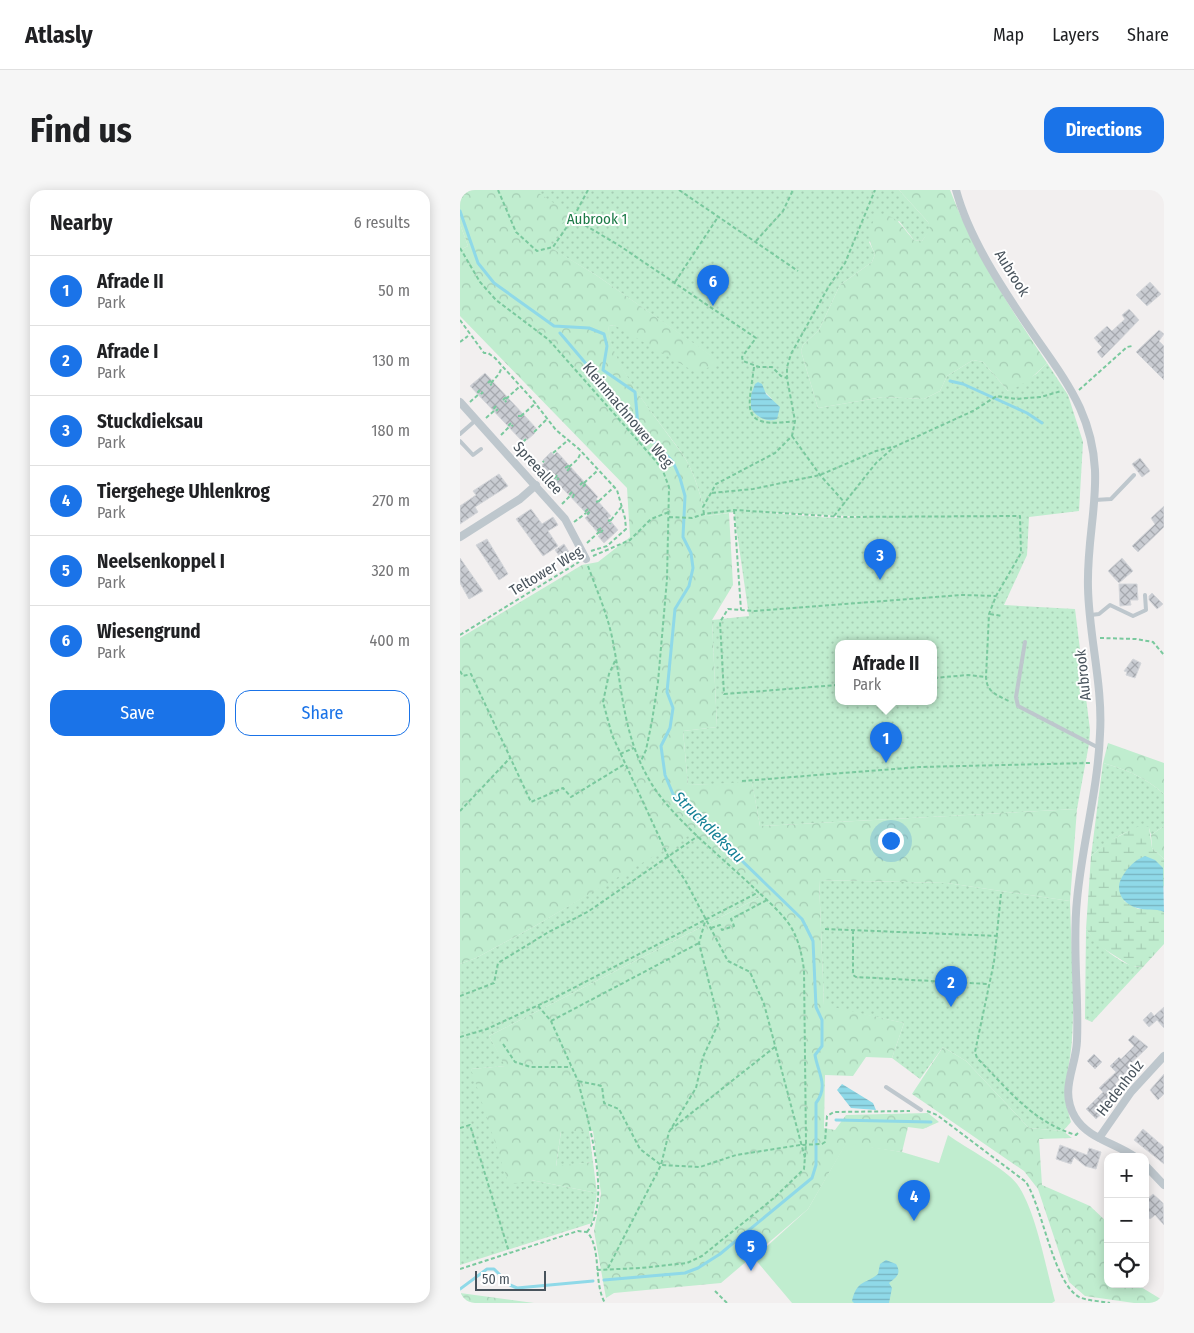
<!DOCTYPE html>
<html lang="en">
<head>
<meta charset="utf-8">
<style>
  body { margin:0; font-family:"Fira Sans Condensed",sans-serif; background:#f6f6f6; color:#202124 }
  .controls { position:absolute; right:15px; bottom:15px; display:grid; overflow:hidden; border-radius:10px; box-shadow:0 2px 12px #0003 }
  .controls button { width:45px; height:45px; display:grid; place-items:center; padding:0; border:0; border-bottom:1px solid #e0e0e0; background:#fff; color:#202124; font:25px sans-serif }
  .scale { position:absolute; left:15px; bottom:12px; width:71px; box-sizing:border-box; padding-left:5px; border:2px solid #48535c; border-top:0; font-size:14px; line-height:18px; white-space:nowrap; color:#48535c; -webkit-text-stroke:4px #fff; paint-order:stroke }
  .you { position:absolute; left:430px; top:650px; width:18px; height:18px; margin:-12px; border:4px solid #fff; border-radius:50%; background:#1a73e8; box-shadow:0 0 0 8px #1a73e833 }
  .badge { display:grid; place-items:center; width:32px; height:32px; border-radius:50%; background:#1a73e8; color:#fff; font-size:16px; font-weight:700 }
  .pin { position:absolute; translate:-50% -41px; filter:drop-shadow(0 1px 2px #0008) }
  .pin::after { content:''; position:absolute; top:26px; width:18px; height:15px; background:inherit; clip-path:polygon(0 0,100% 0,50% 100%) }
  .popup { position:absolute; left:375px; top:450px; width:102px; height:65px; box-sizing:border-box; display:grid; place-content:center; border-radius:10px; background:#fff; filter:drop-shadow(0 1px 4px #0005); font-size:16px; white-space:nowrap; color:#757577 }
  .popup b { font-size:19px; color:#202124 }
  .popup::after { content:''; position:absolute; left:50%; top:100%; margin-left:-10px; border:10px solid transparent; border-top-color:#fff }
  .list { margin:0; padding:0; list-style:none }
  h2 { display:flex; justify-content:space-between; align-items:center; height:65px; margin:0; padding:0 20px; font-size:21px }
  h2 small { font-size:16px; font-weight:400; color:#757577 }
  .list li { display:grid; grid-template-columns:32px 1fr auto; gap:15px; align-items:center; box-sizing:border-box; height:70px; padding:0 20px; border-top:1px solid #e0e0e0 }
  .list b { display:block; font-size:19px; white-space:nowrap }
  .list p { margin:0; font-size:16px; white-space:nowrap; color:#757577 }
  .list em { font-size:16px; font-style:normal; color:#757577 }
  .actions { display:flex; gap:10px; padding:15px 20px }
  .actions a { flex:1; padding:11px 0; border:1px solid #1a73e8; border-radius:15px; text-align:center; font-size:18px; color:#1a73e8 }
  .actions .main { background:#1a73e8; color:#fff }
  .icon { flex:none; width:28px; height:28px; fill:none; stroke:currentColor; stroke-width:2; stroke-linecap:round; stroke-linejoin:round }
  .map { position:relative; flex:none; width:704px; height:1113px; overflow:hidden; border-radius:15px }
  header { display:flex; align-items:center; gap:30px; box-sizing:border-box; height:70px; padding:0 25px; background:#fff; border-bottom:1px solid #e0e0e0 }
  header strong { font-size:24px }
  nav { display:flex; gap:28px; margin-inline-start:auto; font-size:18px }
  .intro { display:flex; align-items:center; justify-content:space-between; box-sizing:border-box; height:120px; padding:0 30px }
  h1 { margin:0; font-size:35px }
  .button { padding:12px 22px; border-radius:15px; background:#1a73e8; color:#fff; font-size:18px; font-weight:700 }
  main { display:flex; gap:30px; padding:0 30px }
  aside { flex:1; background:#fff; border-radius:15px; box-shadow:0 2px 12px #0003 }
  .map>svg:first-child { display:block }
</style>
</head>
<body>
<header>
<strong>Atlasly</strong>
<nav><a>Map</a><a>Layers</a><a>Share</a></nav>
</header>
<div class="intro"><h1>Find us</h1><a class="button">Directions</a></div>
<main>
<aside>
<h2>Nearby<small>6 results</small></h2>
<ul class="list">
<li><span class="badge">1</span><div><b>Afrade II</b><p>Park</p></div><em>50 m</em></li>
<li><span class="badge">2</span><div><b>Afrade I</b><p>Park</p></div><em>130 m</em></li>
<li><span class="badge">3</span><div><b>Stuckdieksau</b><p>Park</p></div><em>180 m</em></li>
<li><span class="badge">4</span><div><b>Tiergehege Uhlenkrog</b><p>Park</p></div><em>270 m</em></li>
<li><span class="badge">5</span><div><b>Neelsenkoppel I</b><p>Park</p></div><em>320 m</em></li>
<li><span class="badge">6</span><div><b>Wiesengrund</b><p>Park</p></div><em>400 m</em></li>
</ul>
<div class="actions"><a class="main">Save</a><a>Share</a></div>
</aside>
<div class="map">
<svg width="704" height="1113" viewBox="0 0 704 1113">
  <defs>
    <pattern id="grass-dots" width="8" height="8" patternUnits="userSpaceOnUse" patternTransform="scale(1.25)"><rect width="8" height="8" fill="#c0edcf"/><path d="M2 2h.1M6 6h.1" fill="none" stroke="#a6cdb4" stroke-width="1.8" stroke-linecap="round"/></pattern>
    <pattern id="forest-crowns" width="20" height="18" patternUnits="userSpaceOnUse" patternTransform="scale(1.25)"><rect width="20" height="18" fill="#c0edcf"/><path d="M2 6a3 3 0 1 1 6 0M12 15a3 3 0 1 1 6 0" fill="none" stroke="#a6cdb4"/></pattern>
    <pattern id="wetland-marsh" width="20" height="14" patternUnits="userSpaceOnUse" patternTransform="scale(1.25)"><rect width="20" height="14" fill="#c0edcf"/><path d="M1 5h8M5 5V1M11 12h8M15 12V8" fill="none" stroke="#a6cdb4"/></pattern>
    <pattern id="water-rules" width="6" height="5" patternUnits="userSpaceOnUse" patternTransform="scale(1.25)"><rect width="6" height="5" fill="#8fd9e8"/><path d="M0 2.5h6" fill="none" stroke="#77b3bf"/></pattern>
    <pattern id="building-cross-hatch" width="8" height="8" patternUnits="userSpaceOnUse" patternTransform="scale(1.25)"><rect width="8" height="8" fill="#c9ccd2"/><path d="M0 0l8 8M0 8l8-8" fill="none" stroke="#a5a8ae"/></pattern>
  </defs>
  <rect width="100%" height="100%" fill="#f2efef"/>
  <path fill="url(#grass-dots)" fill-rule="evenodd" d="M74,0H439L468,32L471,39L462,51L454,50L439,31L409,52L415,64L412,72L380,95L359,140L343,155L341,161L358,218L423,207L464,209L480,201L487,186L513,170L523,172L548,201L576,184L587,173L608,205L623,252L619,321L569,327L567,365L544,415L615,419L630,540L629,554L617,619L300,636L292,593L228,595L223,541L257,537L252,430L289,426L274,322L246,326C240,305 235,283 223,265C204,236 144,169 149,136L154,135L261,173L136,85L87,56ZM302,194V199L312,209L291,205ZM297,322L412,327H413L373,328ZM378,454H474V512H378Z
    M643,573C666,579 686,588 704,604V636L691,645L689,638C667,637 648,652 631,666Z
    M237,639L300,707L29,846L46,876L11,879L71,990L137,1003L132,1033L0,1075V774L16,768L75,736Z
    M359,690L487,693L610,711C611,756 615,803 612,849C610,883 600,895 611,932L603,941L569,938L506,871L483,857L460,889L432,868L444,833L364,816Z
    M626,739C637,754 664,779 683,777L632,832L625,829Z
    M129,940L133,972L96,977L101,941Z"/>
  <path fill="url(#forest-crowns)" d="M0,0H74L109,23L88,56L136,85L262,173L235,182L154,135L149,136C145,168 204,237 223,265C235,283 240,305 246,326L269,323L273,395L252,430L257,537L223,541L228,595L292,592L300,636L617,619L610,711L487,693L359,690L364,815L444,833L432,868L406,867L393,886L365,885L364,938L375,940L386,925L468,923L479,932L463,939L448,937L442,962L386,954L348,1019L261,1093L154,1103L146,1108L134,1041L141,1004L133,941H101L96,976L133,972L137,1003L71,990L49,995L11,879L45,876L29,846L300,707L233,643L75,736L16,768L0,774V448L122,375L138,372L170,347L167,298L0,126V60L8,56L0,34Z
    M439,0H490C514,63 550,118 587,173C576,184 563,196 548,201L523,172L513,170L487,186L480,201L464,209L423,207L358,218L341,161L343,155L359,140L380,95L412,72L415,64C407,49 408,39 417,25C437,23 442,38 454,50L462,51L470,39L468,32Z
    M648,553L704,573V604C686,588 666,579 643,573Z
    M704,636V669L692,658L691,645Z
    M483,857L506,871L569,938L603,941L612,948L579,949L582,995L630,1016L648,1033V1094H676L704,1111V1113H674L625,1106L609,1092L578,999L564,981L452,904Z
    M0,1103L74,1113H0Z"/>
  <path fill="url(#wetland-marsh)" d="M677,637H689L692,658L704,669V696L664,711L678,719H698L704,722V754L683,777L671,776L638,755L626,739L631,666L649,651Z"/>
  <path fill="#c0edcf" d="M0,34L8,56L0,60Z
    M488,945C506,958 545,978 557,994C576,1020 586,1079 595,1111L592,1113H332L294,1068L348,1019L386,953L442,962L479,973Z"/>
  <path fill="url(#water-rules)" d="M298,192L302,194L306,204L320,217L317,229C307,233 296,227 291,218V205L295,194Z
    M685,666L695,670L703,678L704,722C695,718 686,721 677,718C663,714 654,701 662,687C668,677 675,670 685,666Z
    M382,894L413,913L416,920L391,918L377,900Z
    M426,1070L436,1074C442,1084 436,1087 429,1093L432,1098L429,1113H394L392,1111C397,1090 404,1095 418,1084L420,1074Z"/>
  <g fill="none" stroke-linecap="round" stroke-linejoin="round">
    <path stroke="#8fd9e8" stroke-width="3" d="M0,21L18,73L34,93L94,136L129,138L144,144L147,156L143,180L175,202L178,235L213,272L220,288L225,306L223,347L231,363L233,378L229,396L215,419L207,502L213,518L210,538L201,556L205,585L213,604L342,729L353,751L356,817L362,830V856L355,865C358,883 369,896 356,913V975L352,988L260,1064L238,1078L225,1083L144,1090
      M100,143L177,234
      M490,191L503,194L567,223L582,233
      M376,930L471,932
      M0,1099L27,1079H34L50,1095L57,1098L133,1091"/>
  </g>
  <path fill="url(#building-cross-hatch)" stroke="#d4d6da" d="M690,92L701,104L687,116L676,105Z
    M669,119L679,130L642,168L637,162L642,157L634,148L647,136L652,141L665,129L662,125Z
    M699,140L704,144L699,151L704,156V190L676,162Z
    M25,183L76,238L73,241L75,243L67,250L65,248L62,251L10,196Z
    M91,262L94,265L97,262L138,307L136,309L151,326L148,328L158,340L144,353L138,346L140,345L125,328L128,325L81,276L85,272L83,270Z
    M680,268L690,281L682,287L672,274Z
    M39,284L48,296L15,317L18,322L0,334V316L16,305L13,301Z
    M704,316V337L678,362L672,356L695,334L691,328Z
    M71,319L82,334L93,327L98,335L88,341L98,356L83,366L56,329Z
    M27,349L48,384L39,390L16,355Z
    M104,354L109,362L100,367L95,360Z
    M0,368L23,401L9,409L0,393Z
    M662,368L673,381L659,393L648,381Z
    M659,394H677L678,410H670L671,415L660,416Z
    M692,403L703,414L697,419L689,410V406Z
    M673,469L681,473L675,488L666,485L667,482L664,481Z
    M704,817V838L697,830L689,837L683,830L691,822L694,826Z
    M673,845L688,857L668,876L670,878L655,894L661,900L645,916L647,919L636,929L626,919L643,902L639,898L656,882L650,876L659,867L661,869L674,856L668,850Z
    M634,864L642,872L635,879L627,871Z
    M704,884V904L698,910L690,900Z
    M683,939L704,957V974L674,950Z
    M600,955L627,965L629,958L641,962L636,979L625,976L614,967L611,974L596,969Z
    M693,1004L703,1013L704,1035L695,1025L690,1029L685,1023V1011Z"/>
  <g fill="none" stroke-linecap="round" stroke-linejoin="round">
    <path stroke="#7ac99e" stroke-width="2" stroke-dasharray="4 2.5" stroke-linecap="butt" d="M38,0L56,42L77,61L93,57L113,28
      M128,0L113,28L160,56L296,148L282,167L283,171L299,177H312L321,186L327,188
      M219,0L338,81
      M296,51L323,21L333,0
      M0,58L20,92L36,110L89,150L195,270L203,281L209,297L207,389L198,492L192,531L186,560L181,571
      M215,92L258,27
      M0,130L24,163H28L35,168L72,209L96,240L119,259L157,300L165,328L166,339L147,356L131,361
      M0,152L8,146
      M294,177C289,219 278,239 335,231
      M28,193L30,191L32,194L30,195
      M31,193L39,184L42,177
      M20,200L18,202L21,204L23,202
      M619,200L667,157L672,156
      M46,209L59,197
      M43,210L45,208L47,210L45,212
      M10,212L20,203
      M527,212L537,206
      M36,216L34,218L36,221L38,219
      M58,226H61V228
      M61,226L76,213
      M26,228L35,220
      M51,233L49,235L51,237L53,235
      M74,242L87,229
      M41,245L50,236
      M332,246L360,285L385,313
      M54,261L66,249
      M93,263L107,251
      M109,277L118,269L121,262
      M105,278L108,276L110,278L107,281
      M73,281L84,271
      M97,285L95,288L97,290L99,288
      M124,293L137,281
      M120,295L123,292L125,295L122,297
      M87,298L96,289
      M112,302L110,304L113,307L114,304
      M252,303L293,299L360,285L416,261L432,257
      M139,311L154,297
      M136,312L139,311L138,314
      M102,314L111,305
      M128,319L125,322L128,324L130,321
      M274,320L281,420
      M244,324L243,317L256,294L315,263L332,246L335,231L327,188V177L331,164L369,96L385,73L415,0
      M374,326L416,273L434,257L513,221L537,206L556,209L581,207L601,201
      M209,327L232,328L244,324L274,320L383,327L560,326L561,363L536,406L529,424L526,487C527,503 537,505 551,512
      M151,330L162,316
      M148,331L151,330L150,334
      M114,332L126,323
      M141,338L138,340L141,342L143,340
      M127,353L140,341
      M133,366L170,350L191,329L209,322
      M128,376C137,401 148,425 153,452C163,503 163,546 191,593C213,629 264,669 295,699C307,710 322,723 331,737C339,751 342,765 344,780L346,954L344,979L314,1008L242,1066L227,1073L181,1078L137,1080
      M530,424L542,426
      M0,445L119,372
      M640,448L676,449L693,452L704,465
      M155,471L149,484L143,512L152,545L208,666L225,690L268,771L290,782L304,814L345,968
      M0,481L3,486L11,484L71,612L103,598L111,607L165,574
      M474,488L508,485L526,487
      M378,495L264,504L260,432L268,419L295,421L501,405L536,406
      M160,564L174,558
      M282,591L459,577L630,573
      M0,621L50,568
      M541,704L534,772L515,862L517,868C548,899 572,932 616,945L618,943
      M251,738L260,735L262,740L274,736L271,729L307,710
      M365,739L538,746
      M393,740V785L396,787L528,794
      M0,806L34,793L38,773L87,743L129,721L238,646
      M78,816L91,831L118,891
      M91,831L239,753
      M0,847L27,839L96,807L299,702
      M43,854L55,872L71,877H111
      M467,921L477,925L566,992C583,1019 593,1092 619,1107C628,1111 640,1111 650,1113
      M0,938L10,935L49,1062
      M210,940L316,856
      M127,1042C153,1010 127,927 118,891L142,896L144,913L159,919L180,959L201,975L240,977L276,965L340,955L362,954L365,952L367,926L374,922L450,921
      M148,1078L201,975L209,942L236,898L243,867L259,832L239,753L246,728
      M0,1079L118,1041L127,1042C142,1058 133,1092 145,1113
      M255,1101L267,1113"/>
    <path stroke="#bec7cd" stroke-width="4" d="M0,244L16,230
      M0,251L13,265L21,259
      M635,310L651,309L674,285
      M631,425L639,424L650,415L673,426L686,420L685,405
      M565,452L556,507L558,516L639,558
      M426,897L461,920"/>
    <path stroke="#bec7cd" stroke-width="8" d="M496,0C509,49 544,101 572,142C589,167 607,190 620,218C650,285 626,331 628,398C629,447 643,495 640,544C638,600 622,654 617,710C612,757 619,804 617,851C616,878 599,900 615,927C628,949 656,953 675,967
      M0,212L105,329L126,369
      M0,347L60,309L76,295
      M639,948L671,902L704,866
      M685,975L704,995"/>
  </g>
  <g text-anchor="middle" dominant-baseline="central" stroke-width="4" stroke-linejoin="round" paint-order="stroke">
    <g font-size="15" fill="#1c7a47" stroke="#fff">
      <text x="137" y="29">Aubrook 1</text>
    </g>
    <g font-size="15" fill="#48535c" stroke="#fff">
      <text transform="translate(552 83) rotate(58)">Aubrook</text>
      <text transform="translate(168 225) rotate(50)">Kleinmachnower Weg</text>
      <text transform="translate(78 278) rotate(48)">Spreeallee</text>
      <text transform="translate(86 381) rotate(-31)">Teltower Weg</text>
      <text transform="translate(623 485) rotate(-96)">Aubrook</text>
      <text transform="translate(660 898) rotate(-52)">Hedenholz</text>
    </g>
    <g font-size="16" font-style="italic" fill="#138095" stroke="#fff">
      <text transform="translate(249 637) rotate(45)">Struckdieksau</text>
    </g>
  </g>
</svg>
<div class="controls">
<button>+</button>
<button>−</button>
<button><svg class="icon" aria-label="locate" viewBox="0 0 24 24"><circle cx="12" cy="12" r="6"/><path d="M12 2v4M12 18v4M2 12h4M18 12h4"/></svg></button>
</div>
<div class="scale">50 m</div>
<div class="you"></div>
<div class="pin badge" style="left:426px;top:573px">1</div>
<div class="popup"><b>Afrade II</b>Park</div>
<div class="pin badge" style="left:491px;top:817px">2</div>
<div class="pin badge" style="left:420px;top:390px">3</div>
<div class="pin badge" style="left:454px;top:1031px">4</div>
<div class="pin badge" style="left:291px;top:1081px">5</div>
<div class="pin badge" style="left:253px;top:116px">6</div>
</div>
</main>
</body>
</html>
